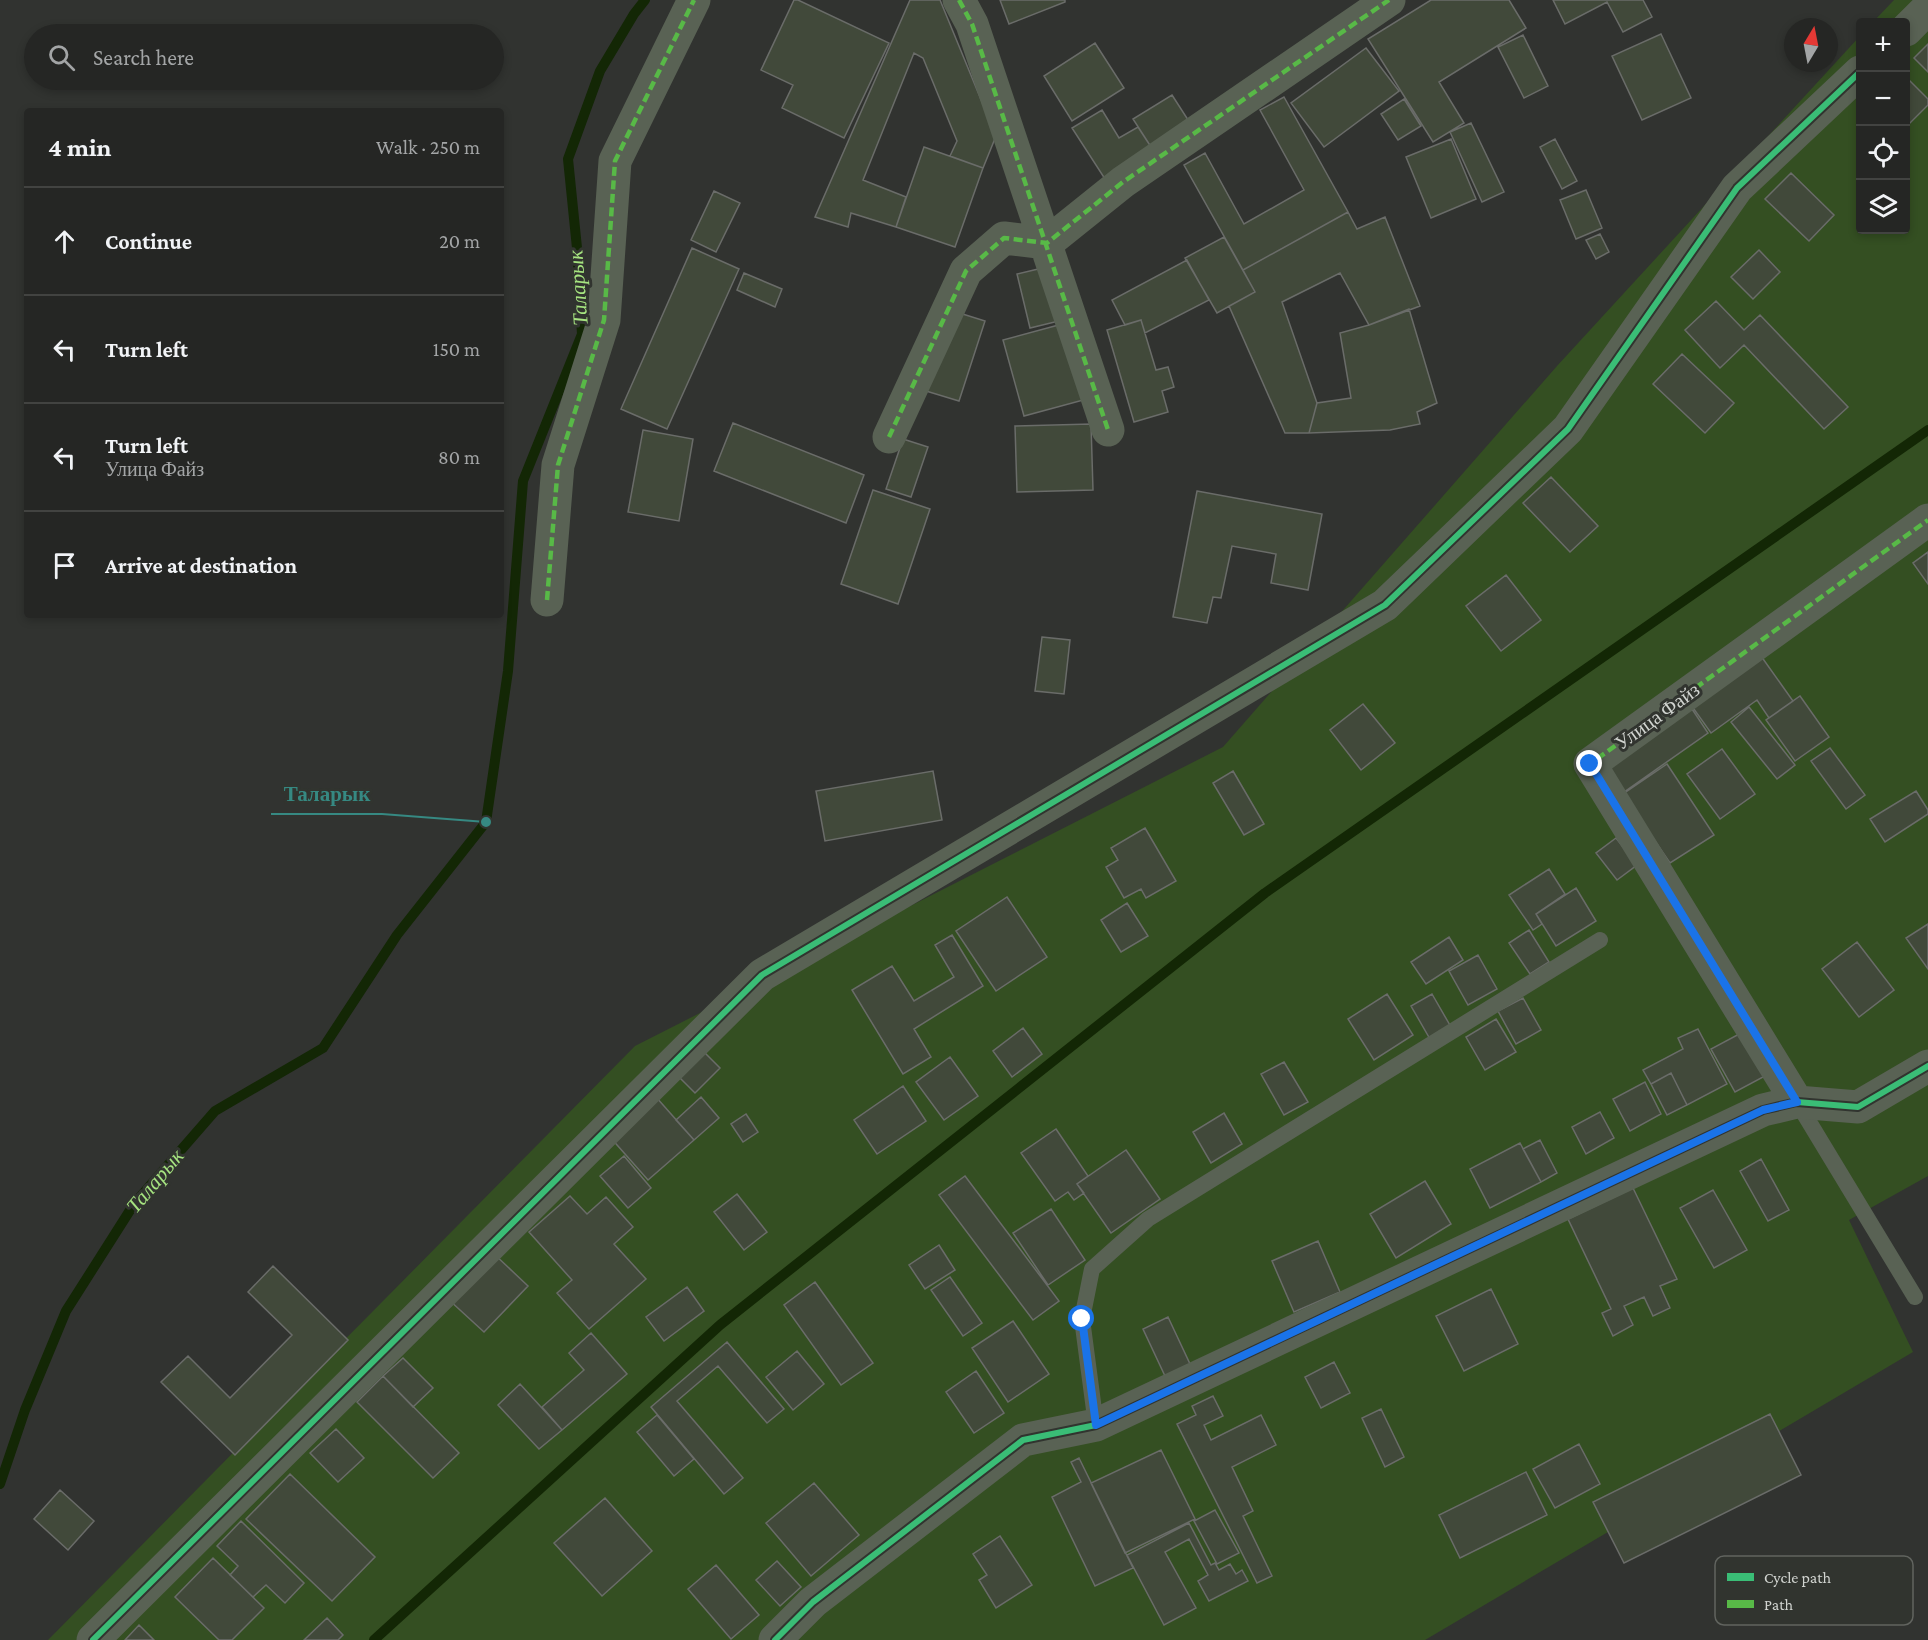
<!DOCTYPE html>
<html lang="en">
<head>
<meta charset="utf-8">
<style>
  body { margin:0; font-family:"Crimson Pro",serif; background:#313231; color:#f1f3f6 }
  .controls { position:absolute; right:18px; top:18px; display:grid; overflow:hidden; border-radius:6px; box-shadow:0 3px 9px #0003 }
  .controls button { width:54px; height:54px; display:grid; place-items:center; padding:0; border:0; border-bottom:2px solid #424341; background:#252624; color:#f1f3f6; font:30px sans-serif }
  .compass { position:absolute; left:1784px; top:18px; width:54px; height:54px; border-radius:50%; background:#252624; box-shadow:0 3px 9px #0003; rotate:10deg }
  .stop { position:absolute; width:18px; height:18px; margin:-14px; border:4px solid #1a73e8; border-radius:50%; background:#fff }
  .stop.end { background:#1a73e8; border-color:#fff; box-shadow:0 2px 6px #0008 }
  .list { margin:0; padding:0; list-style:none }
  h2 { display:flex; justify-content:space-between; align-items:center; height:78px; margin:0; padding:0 24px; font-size:26px }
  h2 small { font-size:20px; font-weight:400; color:#a3a5a6 }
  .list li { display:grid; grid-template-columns:39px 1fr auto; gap:18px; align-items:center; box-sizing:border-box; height:108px; padding:0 24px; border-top:2px solid #424341 }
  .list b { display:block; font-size:22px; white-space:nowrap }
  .list p { margin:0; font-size:20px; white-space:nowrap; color:#a3a5a6 }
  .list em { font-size:20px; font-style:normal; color:#a3a5a6 }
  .icon { flex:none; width:33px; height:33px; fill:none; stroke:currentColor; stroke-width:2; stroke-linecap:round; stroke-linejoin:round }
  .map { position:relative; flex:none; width:1928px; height:1640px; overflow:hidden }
  .search { position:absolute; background:#252624; box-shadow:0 3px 9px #0003; left:24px; top:24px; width:480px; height:66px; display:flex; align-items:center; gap:15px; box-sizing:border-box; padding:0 21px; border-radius:33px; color:#a3a5a6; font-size:22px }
  .panel { position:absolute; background:#252624; box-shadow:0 3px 9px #0003; left:24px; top:108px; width:480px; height:510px; border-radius:6px }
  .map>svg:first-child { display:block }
</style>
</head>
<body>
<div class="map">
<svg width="1928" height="1640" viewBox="0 0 1928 1640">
  <rect width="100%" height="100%" fill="#313330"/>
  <path fill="#344f22" d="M1894,0H1928V1176L1849,1220L1913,1352L1425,1640H48L635,1046L1223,747L1557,366L1860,36V230H1906V22H1873Z"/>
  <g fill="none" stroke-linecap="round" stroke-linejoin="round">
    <path stroke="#132705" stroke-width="10" d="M0,1484L25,1410L66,1311L134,1204L215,1111L323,1048L397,935L486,822L508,671L523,481L582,334L577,248L568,159L600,71L634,14L645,0
      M374,1640L720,1325L1265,893L1928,430"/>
  </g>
  <path fill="#41493a" stroke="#6a6c69" stroke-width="1.5" d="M794,0H798L889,43L844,138L782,108L793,85L761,70Z
    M910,0H940L996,136L983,168L950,156L957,141L923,58L914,53L863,180L906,197L896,227L851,213L848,227L815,217Z
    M1000,0H1065V2L1009,24Z
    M1431,0H1509L1526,28L1439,82L1464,123L1433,142L1368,39Z
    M1553,0H1643L1652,17L1623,32L1607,2L1565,24Z
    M1661,34L1691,98L1642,120L1612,56Z
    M1523,35L1548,86L1524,98L1498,47Z
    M1095,43L1124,88L1072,121L1044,76Z
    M1928,44V72L1914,58Z
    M1366,48L1399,91L1324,147L1291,103Z
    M1906,77L1928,99V105L1910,123L1906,118Z
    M1172,95L1192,126L1153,150L1133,119Z
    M1284,97L1348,212L1243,270L1184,165L1205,153L1244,224L1304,190L1260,110Z
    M1404,99L1421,126L1398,140L1381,114Z
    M1102,110L1119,138L1138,127L1153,150L1105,179L1072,128Z
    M1471,123L1504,192L1482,202L1450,132Z
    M1451,139L1476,199L1431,218L1406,157Z
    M1555,139L1577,181L1562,189L1540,147Z
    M924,147L983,168L955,247L896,227Z
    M1791,173L1834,215L1809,241L1765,199Z
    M1586,190L1602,228L1576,239L1560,200Z
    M714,191L740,203L716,252L691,240Z
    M1348,212L1357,229L1385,217L1420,306L1369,325L1340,273L1282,302L1317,403L1309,433H1285L1229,306L1255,292L1243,270Z
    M1600,234L1609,252L1596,259L1586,240Z
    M1224,237L1255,292L1217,313L1185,258Z
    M692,248L739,269L667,429L621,409Z
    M1759,250L1780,272L1753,299L1731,277Z
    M1187,260L1209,300L1145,333L1141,320L1125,325L1112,300Z
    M1051,266L1063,320L1030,328L1017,274Z
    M744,273L782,289L775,307L737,290Z
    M1716,301L1744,330L1760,315L1848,407L1824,429L1744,345L1720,368L1685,330Z
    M1409,309L1437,403L1417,412L1420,424L1390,430L1309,433L1317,403L1351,398L1340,333L1369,325Z
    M953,311L985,321L959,401L926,391Z
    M1141,320L1156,370L1168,367L1174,387L1162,391L1168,412L1134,422L1107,330Z
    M1066,323L1087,399L1024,416L1003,340Z
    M1682,354L1734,403L1705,433L1653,384Z
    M733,423L864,475L846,523L714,471Z
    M1091,424L1093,490L1017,492L1015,426Z
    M643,430L693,439L679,521L628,512Z
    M903,439L928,447L911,497L886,489Z
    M1551,477L1598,526L1570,552L1523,503Z
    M873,490L930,509L898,604L841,584Z
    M1197,491L1322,514L1308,590L1271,583L1276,554L1232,546L1221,598L1213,597L1207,623L1173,617Z
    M1928,552V584L1913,563Z
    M1506,575L1541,620L1501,651L1466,606Z
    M1042,637L1070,640L1064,694L1035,691Z
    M1761,656L1793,701L1769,718L1757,700L1711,733L1691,705Z
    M1800,696L1829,737L1795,761L1766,720Z
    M1363,704L1395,743L1361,770L1330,730Z
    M1749,707L1795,765L1777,779L1731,722Z
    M1692,709L1708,733L1624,792L1608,769Z
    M1830,748L1865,795L1846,809L1811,761Z
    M1722,749L1755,794L1720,819L1687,774Z
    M1667,764L1714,835L1670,863L1623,794Z
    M933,771L942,820L825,841L816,791Z
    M1233,771L1264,824L1244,835L1213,783Z
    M1916,791L1928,810V814L1885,842L1870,819Z
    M1145,828L1176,881L1146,898L1141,889L1124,898L1106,867L1118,860L1111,848Z
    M1616,838L1637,865L1617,880L1596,853Z
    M1549,869L1565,894L1536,914L1542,924L1533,930L1509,895Z
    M1576,888L1596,921L1556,946L1536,914Z
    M1007,897L1047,957L996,991L956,931Z
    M1127,903L1148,936L1121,952L1101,920Z
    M1928,924V969L1906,938Z
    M1529,930L1549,962L1530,974L1509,943Z
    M952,935L983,986L914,1029L931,1057L903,1074L852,990L892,966L914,1001L954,977L935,945Z
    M1449,937L1463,960L1426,984L1411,962Z
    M1857,942L1894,990L1859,1017L1822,969Z
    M1478,955L1497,989L1468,1005L1449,971Z
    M1387,994L1413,1035L1374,1060L1348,1019Z
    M1432,994L1451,1027L1430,1039L1411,1006Z
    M1523,998L1541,1030L1516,1044L1498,1011Z
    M1496,1019L1516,1052L1485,1070L1466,1037Z
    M1023,1028L1042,1054L1012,1077L993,1051Z
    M1698,1029L1727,1084L1687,1105L1671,1073L1651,1084L1643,1070L1683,1049L1678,1038Z
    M1741,1033L1765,1076L1735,1092L1711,1049Z
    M699,1047L720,1068L695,1093L674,1072Z
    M950,1057L978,1096L944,1120L916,1082Z
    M1284,1062L1308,1102L1284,1115L1261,1074Z
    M1671,1073L1687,1105L1667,1115L1651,1084Z
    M1645,1082L1661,1114L1630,1131L1613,1099Z
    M903,1086L926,1121L877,1154L854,1120Z
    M656,1097L694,1140L648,1180L610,1137Z
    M701,1097L719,1118L694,1140L676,1120Z
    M1600,1112L1614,1138L1586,1154L1572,1127Z
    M1224,1113L1242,1144L1211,1163L1193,1132Z
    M746,1114L758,1132L743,1142L731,1124Z
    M1056,1129L1088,1176L1077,1184L1084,1193L1074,1200L1068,1192L1055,1201L1021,1153Z
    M1540,1140L1557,1173L1541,1182L1523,1149Z
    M1520,1143L1541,1182L1490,1208L1470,1169Z
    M1126,1150L1160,1199L1111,1233L1077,1184Z
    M624,1156L651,1188L628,1208L600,1176Z
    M1761,1159L1789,1210L1768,1221L1740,1171Z
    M965,1176L1059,1301L1033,1320L939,1195Z
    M1425,1181L1451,1224L1396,1258L1370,1214Z
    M1633,1188L1677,1279L1660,1286L1670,1308L1653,1316L1644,1297L1624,1306L1633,1325L1613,1336L1602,1313L1611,1309L1568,1219Z
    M1713,1190L1747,1250L1714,1268L1680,1208Z
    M737,1194L767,1232L744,1250L714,1212Z
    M570,1196L587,1214L606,1197L633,1227L614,1244L646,1279L589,1329L557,1293L572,1280L529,1232Z
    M1051,1209L1085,1260L1048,1285L1013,1233Z
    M1318,1241L1340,1292L1294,1312L1272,1261Z
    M939,1245L955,1270L925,1289L909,1265Z
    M492,1252L528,1286L484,1332L448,1299Z
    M273,1266L348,1340L235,1455L161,1382L188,1356L230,1398L292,1335L248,1292Z
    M950,1277L982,1323L963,1336L931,1290Z
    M815,1282L873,1363L841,1385L784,1305Z
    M687,1287L704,1311L664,1341L646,1317Z
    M1491,1289L1518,1344L1464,1371L1436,1316Z
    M1168,1317L1190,1364L1165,1376L1143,1329Z
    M1013,1321L1049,1374L1008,1402L972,1348Z
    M591,1333L627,1374L562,1430L542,1407L584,1370L569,1353Z
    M727,1342L784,1409L767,1423L718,1366L677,1401L743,1478L724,1494L651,1407Z
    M797,1351L824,1384L793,1410L766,1377Z
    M403,1358L433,1388L413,1407L383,1376Z
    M1334,1362L1350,1393L1321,1408L1305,1377Z
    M976,1371L1004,1413L974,1433L946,1392Z
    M383,1376L459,1453L433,1478L357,1402Z
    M520,1384L562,1430L539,1449L498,1405Z
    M1213,1396L1223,1416L1204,1425L1211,1440L1261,1415L1276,1445L1232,1467L1253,1511L1243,1516L1272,1576L1257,1583L1177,1424L1196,1415L1192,1406Z
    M1381,1409L1404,1457L1385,1467L1362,1418Z
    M1770,1414L1801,1475L1624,1563L1593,1502Z
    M657,1415L694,1459L674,1476L637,1432Z
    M336,1429L364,1458L338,1482L310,1453Z
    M1579,1444L1600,1484L1555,1508L1533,1469Z
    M1161,1450L1195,1519L1125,1553L1091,1483Z
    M1079,1458L1133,1568L1095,1586L1052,1497L1081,1482L1071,1462Z
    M1526,1472L1547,1515L1460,1558L1439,1515Z
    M290,1474L375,1557L332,1601L246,1519Z
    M814,1483L859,1535L811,1576L766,1523Z
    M60,1490L94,1521L68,1550L34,1519Z
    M605,1498L652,1551L602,1596L554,1543Z
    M1215,1510L1239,1553L1217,1564L1194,1521Z
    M241,1521L304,1583L285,1603L266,1585L253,1597L230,1575L238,1566L217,1546Z
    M1189,1523L1211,1565L1215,1563L1219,1570L1230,1564L1236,1574L1242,1570L1248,1581L1209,1601L1198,1581L1208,1575L1189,1539L1165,1552L1196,1608L1164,1625L1127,1555Z
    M1000,1536L1032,1585L996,1608L979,1580L987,1575L973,1554Z
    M213,1558L264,1608L232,1640H219L175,1597Z
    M777,1561L801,1587L780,1606L756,1580Z
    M716,1565L759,1615L731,1639L688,1589Z
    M327,1618L343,1635L338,1640H304Z
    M139,1625L154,1640H125Z"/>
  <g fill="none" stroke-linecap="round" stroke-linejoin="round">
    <path stroke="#596254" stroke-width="16" d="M1797,1102L1915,1297
      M1096,1425L1082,1319L1092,1269L1148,1219L1600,940"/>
    <path stroke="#596254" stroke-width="33" d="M959,0L972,24L1108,430
      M1906,30L1928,8
      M889,437L966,271L1004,238L1047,243L1123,182L1389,0
      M547,600L558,465L604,320L615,161L694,0
      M1797,1102L1590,764L1928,520
      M93,1640L762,975L1385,605L1568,429L1737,188L1860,72
      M775,1640L813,1602L1023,1440L1096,1425L1763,1110L1797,1102L1858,1107L1928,1066"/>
    <path stroke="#58b947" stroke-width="4.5" stroke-dasharray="9 4.5" stroke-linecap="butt" d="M959,0L972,24L1108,430
      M889,437L966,271L1004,238L1047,243L1123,182L1389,0
      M547,600L558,465L604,320L615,161L694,0
      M1797,1102L1590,764L1928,520"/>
    <g stroke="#31342f" stroke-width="10">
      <path id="cycleway" d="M93,1640L762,975L1385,605L1568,429L1737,188L1860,72
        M775,1640L813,1602L1023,1440L1096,1425L1763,1110L1797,1102L1858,1107L1928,1066"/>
    </g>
    <use href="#cycleway" stroke="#3abd76" stroke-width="6"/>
  </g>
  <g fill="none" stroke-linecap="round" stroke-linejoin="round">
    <path stroke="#1a73e8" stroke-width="8" d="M1082,1319L1096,1425L1763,1110L1797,1102L1590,764"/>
  </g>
  <g text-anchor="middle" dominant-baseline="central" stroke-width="6" stroke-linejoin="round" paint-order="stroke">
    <g font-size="20" fill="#d1d4d0" stroke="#31342f">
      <text transform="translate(1657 716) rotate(-36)">Улица Файз</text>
    </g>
    <g font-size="21" font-style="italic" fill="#a6e480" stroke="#31342f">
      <text transform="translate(578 288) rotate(-94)">Таларык</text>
      <text transform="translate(155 1181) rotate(-50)">Таларык</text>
    </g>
  </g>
  <rect x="1715" y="1556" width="198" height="69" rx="9" fill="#31342f" stroke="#61645f" stroke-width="1.5"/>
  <rect x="1727" y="1573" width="27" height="8" fill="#3abd76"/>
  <rect x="1727" y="1600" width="27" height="8" fill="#58b947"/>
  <g font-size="16" fill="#d1d4d0">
    <text x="1764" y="1583">Cycle path</text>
    <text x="1764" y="1610">Path</text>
  </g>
  <path fill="none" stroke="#368982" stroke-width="2" d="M486 822L382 814H271"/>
  <circle fill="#368982" stroke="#31342f" stroke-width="2" cx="486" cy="822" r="6"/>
  <g font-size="21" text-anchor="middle" font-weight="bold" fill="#368982" stroke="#31342f" stroke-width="6" stroke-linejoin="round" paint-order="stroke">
    <text x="327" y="801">Таларык</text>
  </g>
</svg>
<div class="controls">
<button>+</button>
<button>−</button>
<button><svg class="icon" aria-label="locate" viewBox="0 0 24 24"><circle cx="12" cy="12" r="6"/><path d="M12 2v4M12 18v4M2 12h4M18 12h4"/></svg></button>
<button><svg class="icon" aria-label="layers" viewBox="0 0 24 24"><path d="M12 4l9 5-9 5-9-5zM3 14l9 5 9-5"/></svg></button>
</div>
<svg class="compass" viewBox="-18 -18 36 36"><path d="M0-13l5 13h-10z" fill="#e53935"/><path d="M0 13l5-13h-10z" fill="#a3a5a6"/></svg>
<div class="stop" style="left:1082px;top:1319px"></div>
<div class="stop end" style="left:1590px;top:764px"></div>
<div class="search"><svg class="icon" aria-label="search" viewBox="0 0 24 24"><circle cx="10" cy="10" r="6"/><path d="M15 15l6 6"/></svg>Search here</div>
<section class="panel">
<h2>4 min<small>Walk · 250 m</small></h2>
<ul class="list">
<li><svg class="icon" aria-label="ahead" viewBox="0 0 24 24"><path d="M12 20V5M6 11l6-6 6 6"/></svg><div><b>Continue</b></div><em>20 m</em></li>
<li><svg class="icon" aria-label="left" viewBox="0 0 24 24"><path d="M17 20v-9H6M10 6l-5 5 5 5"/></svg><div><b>Turn left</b></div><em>150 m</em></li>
<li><svg class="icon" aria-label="left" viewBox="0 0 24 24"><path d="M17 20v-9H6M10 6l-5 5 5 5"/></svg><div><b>Turn left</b><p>Улица Файз</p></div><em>80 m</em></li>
<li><svg class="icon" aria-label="arrive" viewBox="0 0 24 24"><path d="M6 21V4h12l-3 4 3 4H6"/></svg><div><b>Arrive at destination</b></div></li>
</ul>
</section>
</div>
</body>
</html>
